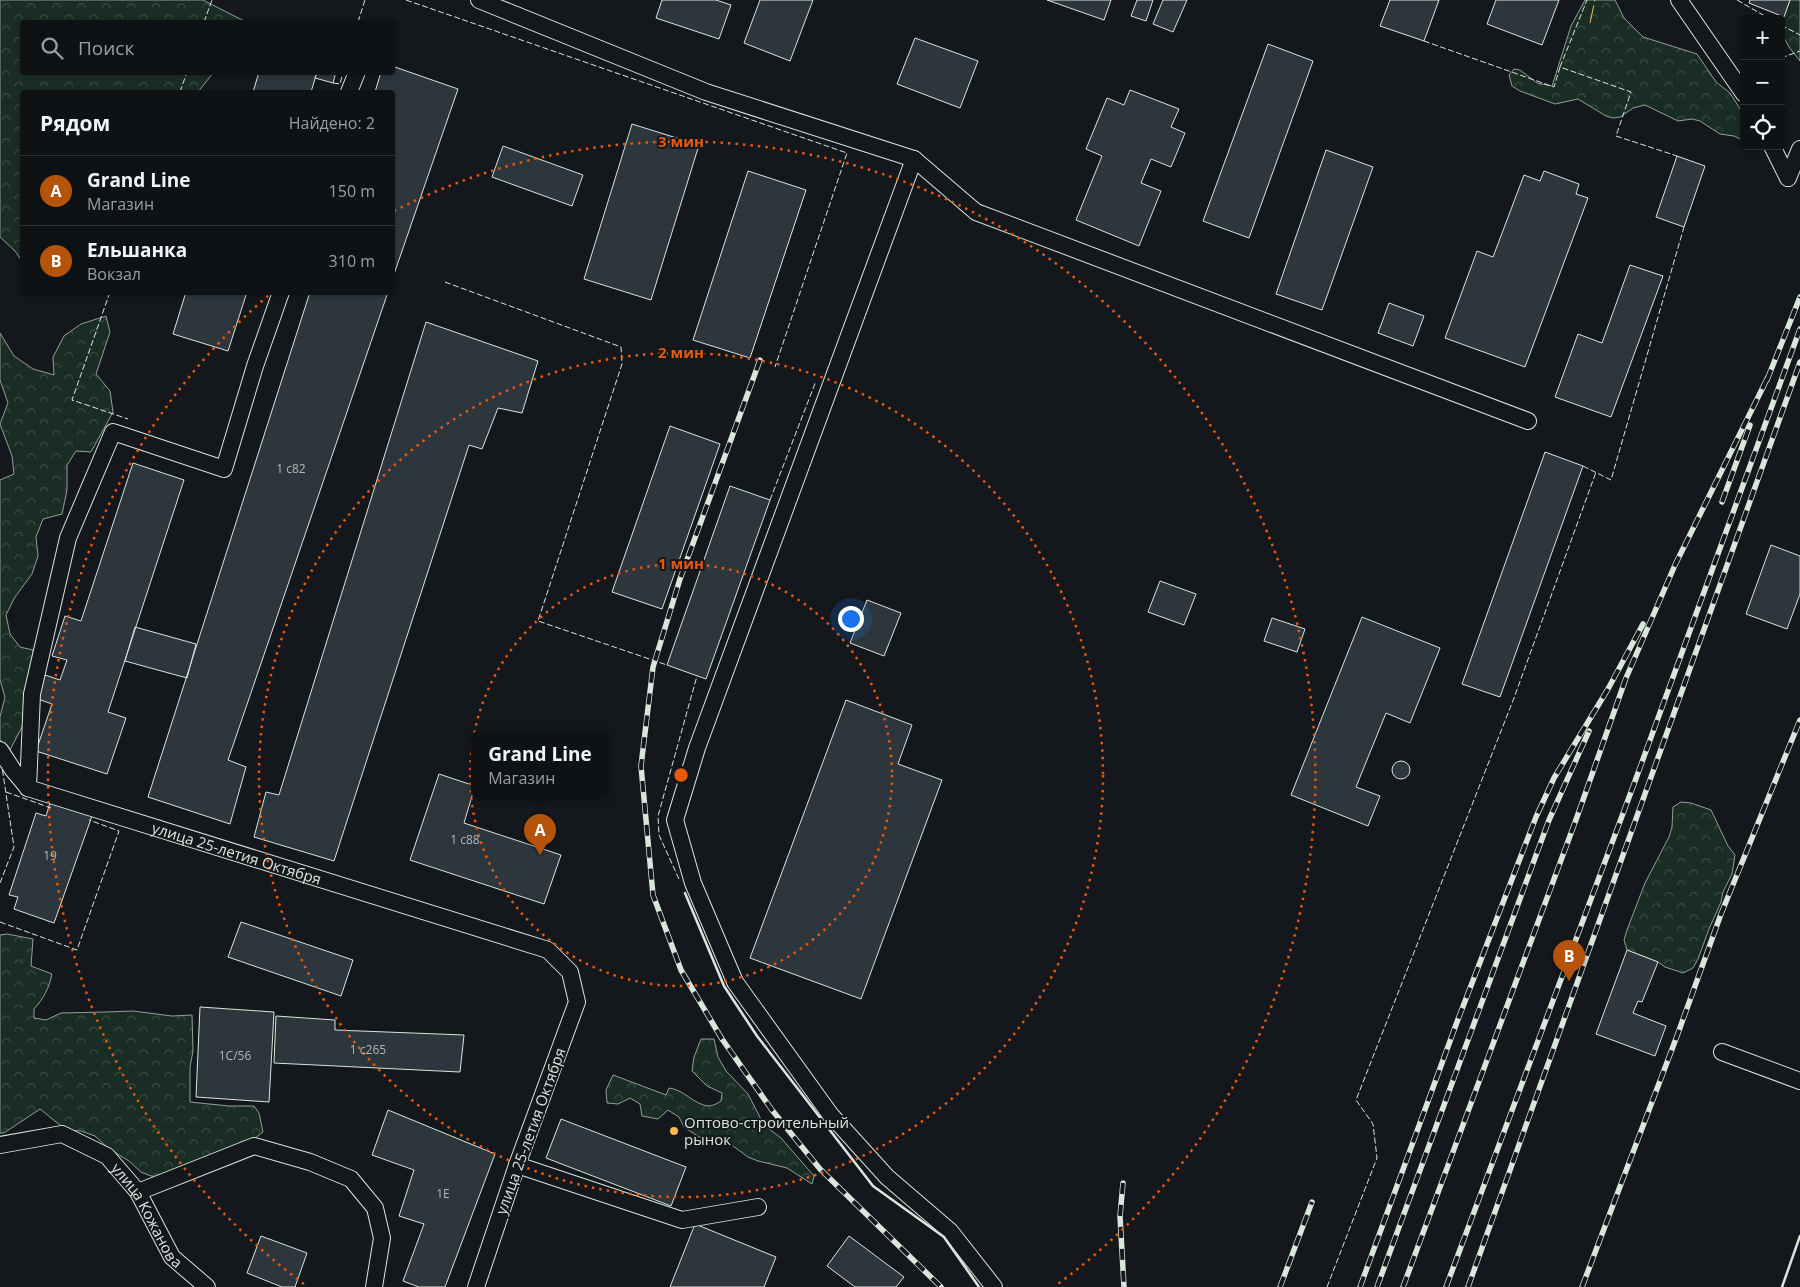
<!DOCTYPE html>
<html lang="ru">
<head>
<meta charset="utf-8">
<style>
  body { margin:0; font-family:"Open Sans",sans-serif; background:#181b1e; color:#f1f3f6 }
  .controls { position:absolute; right:15px; top:15px; display:grid; overflow:hidden; border-radius:5px; box-shadow:0 1px 4px #0004 }
  .controls button { width:45px; height:45px; display:grid; place-items:center; padding:0; border:0; border-bottom:1px solid #2f3234; background:#0f1215; color:#f1f3f6; font:25px sans-serif }
  .you { position:absolute; left:850px; top:618px; width:18px; height:18px; margin:-12px; border:4px solid #fff; border-radius:50%; background:#1a73e8; box-shadow:0 0 0 8px #1a73e833 }
  .badge { display:grid; place-items:center; width:32px; height:32px; border-radius:50%; background:#b45309; color:#fff; font-size:16px; font-weight:700 }
  .pin { position:absolute; translate:-50% -41px; filter:drop-shadow(0 1px 2px #0008) }
  .pin::after { content:''; position:absolute; top:26px; width:18px; height:15px; background:inherit; clip-path:polygon(0 0,100% 0,50% 100%) }
  .popup { position:absolute; left:471px; top:732px; width:138px; height:65px; box-sizing:border-box; display:grid; place-content:center; border-radius:5px; background:#0f1215; filter:drop-shadow(0 1px 4px #0005); font-size:16px; white-space:nowrap; color:#9b9ea0 }
  .popup b { font-size:19px; color:#f1f3f6 }
  .popup::after { content:''; position:absolute; left:50%; top:100%; margin-left:-10px; border:10px solid transparent; border-top-color:#0f1215 }
  .list { margin:0; padding:0; list-style:none }
  h2 { display:flex; justify-content:space-between; align-items:center; height:65px; margin:0; padding:0 20px; font-size:21px }
  h2 small { font-size:16px; font-weight:400; color:#9b9ea0 }
  .list li { display:grid; grid-template-columns:32px 1fr auto; gap:15px; align-items:center; box-sizing:border-box; height:70px; padding:0 20px; border-top:1px solid #2f3234 }
  .list b { display:block; font-size:19px; white-space:nowrap }
  .list p { margin:0; font-size:16px; white-space:nowrap; color:#9b9ea0 }
  .list em { font-size:16px; font-style:normal; color:#9b9ea0 }
  .icon { flex:none; width:28px; height:28px; fill:none; stroke:currentColor; stroke-width:2; stroke-linecap:round; stroke-linejoin:round }
  .map { position:relative; flex:none; width:1800px; height:1287px; overflow:hidden }
  .search { position:absolute; background:#0f1215; box-shadow:0 1px 4px #0004; left:20px; top:20px; width:375px; height:55px; display:flex; align-items:center; gap:12px; box-sizing:border-box; padding:0 18px; border-radius:5px; color:#9b9ea0; font-size:19px }
  .panel { position:absolute; background:#0f1215; box-shadow:0 1px 4px #0004; left:20px; top:90px; width:375px; height:205px; border-radius:5px }
  .map>svg:first-child { display:block }
</style>
</head>
<body>
<div class="map">
<svg width="1800" height="1287" viewBox="0 0 1800 1287">
  <defs>
    <pattern id="forest-crowns" width="20" height="18" patternUnits="userSpaceOnUse" patternTransform="scale(1.25)"><rect width="20" height="18" fill="#1a2d24"/><path d="M2 6a3 3 0 1 1 6 0M12 15a3 3 0 1 1 6 0" fill="none" stroke="#3b4b43"/></pattern>
  </defs>
  <rect width="100%" height="100%" fill="#14181c"/>
  <path fill="url(#forest-crowns)" stroke="#939e99" d="M0,0H203L246,22H22V72L213,73L198,92H22V261L15,251L0,237Z
    M1585,0H1615L1624,18L1643,37L1697,54L1716,82L1730,93L1744,115V141L1734,136L1720,134L1700,121L1692,119L1678,121L1645,105L1633,108L1620,117L1613,118L1606,116L1578,99L1555,104L1520,91L1512,86L1509,75L1514,69L1520,70L1537,83L1552,86L1571,26Z
    M1790,0H1800V61L1789,47L1781,32L1780,19L1784,16Z
    M106,316L110,332L96,374L110,391L113,412L91,452L76,451L67,465V490L62,514L43,519L36,537L38,556L32,574L15,597L6,615L10,634L20,647L33,650L34,665L23,725L10,750L0,740V717L5,697L0,680V480L14,474L12,456L0,424L8,403L0,380V333L14,356L33,369L54,375L53,357L64,336L81,324Z
    M1681,802L1691,803L1711,810L1728,846L1735,855L1732,874L1723,892L1721,902L1709,929L1698,959L1693,968L1683,973L1665,967L1658,962L1627,950L1624,940L1627,930L1645,883L1669,837L1672,827L1673,807Z
    M7,934L33,939L31,966L52,974C49,988 44,998 34,1009V1018L46,1020L61,1013L106,1012L133,1011L172,1016L192,1015L193,1051L190,1067V1102L229,1106H254L259,1113L263,1132L250,1142L167,1178L151,1176L141,1172L129,1161L108,1148L95,1136L81,1131L66,1130L40,1109L4,1133H0V935Z
    M701,1039H714L718,1057L726,1071L748,1094L764,1125L781,1138L814,1176L812,1184L787,1168L758,1161L748,1157L729,1143L717,1139L699,1137L684,1127L679,1117L668,1110L658,1119L642,1116L640,1104L630,1098L618,1104L607,1103L606,1090L613,1075L666,1095L669,1088C685,1090 694,1105 709,1106C713,1106 718,1103 721,1101L722,1093L707,1086L692,1071L694,1057Z"/>
  <path fill="#2c363c" stroke="#d8e6dc" d="M662,0H716L731,5L719,39L656,18Z
    M760,0H813L790,61L744,43Z
    M1047,0H1111L1104,20Z
    M1137,0H1153L1146,21L1131,16Z
    M1163,0H1187L1173,32L1153,24Z
    M1390,0H1439L1424,41L1380,26Z
    M1496,0H1559L1542,45L1487,24Z
    M1750,0H1790L1784,17L1749,3Z
    M915,38L978,61L960,108L897,84Z
    M1268,44L1313,61L1249,238L1203,221Z
    M392,66L458,89L392,280V92H375L381,72H392Z
    M259,72H317L311,92H253Z
    M317,72H336L333,83L315,78Z
    M1130,90L1179,109L1171,127L1185,133L1171,167L1151,159L1141,183L1161,191L1139,246L1076,220L1102,156L1086,149L1107,98L1124,105Z
    M632,124L699,145L651,300L584,279Z
    M503,146L583,175L572,206L492,177Z
    M1326,150L1373,167L1322,310L1276,294Z
    M1677,156L1705,166L1684,227L1656,217Z
    M748,171L806,190L750,358L693,340Z
    M1544,171L1579,184L1576,194L1588,198L1525,367L1445,338L1477,251L1493,257L1524,175L1540,181Z
    M1630,265L1663,276L1611,417L1555,397L1578,334L1602,343Z
    M186,292H247L228,351L173,334Z
    M310,292H388L228,760L246,767L230,824L148,797Z
    M1389,303L1424,316L1413,346L1378,333Z
    M426,322L538,361L522,413L498,408L482,449L469,445L334,861L254,837L266,792L279,795Z
    M670,426L720,444L662,609L612,592Z
    M1545,452L1583,466L1500,697L1462,684Z
    M133,463L184,480L108,712L126,718L107,774L36,751L52,704L38,699L45,675L60,680L67,660L52,656L65,616L81,621Z
    M730,486L770,500L706,679L667,665Z
    M1771,545L1800,556V594L1787,629L1746,614Z
    M1160,581L1196,594L1184,625L1148,612Z
    M867,600L901,613L884,656L850,643Z
    M1362,617L1440,648L1410,723L1386,713L1356,787L1380,796L1368,826L1291,795Z
    M1272,618L1305,629L1297,652L1264,641Z
    M135,627L196,644L187,678L125,661Z
    M846,700L912,725L898,764L942,780L861,999L750,958Z
    M1392 770a9 9 0 1 1 18 0a9 9 0 1 1-18 0Z
    M439,774L475,786L464,823L561,855L544,904L410,860Z
    M50,803L92,816L54,923L14,909L18,897L9,895L36,813L46,816Z
    M241,922L353,960L341,996L228,957Z
    M1627,950L1658,962L1642,1002L1638,1001L1633,1013L1666,1026L1655,1056L1596,1034Z
    M200,1007L274,1012L269,1102L196,1097Z
    M276,1016L335,1020V1030L464,1035L460,1072L274,1063Z
    M388,1110L495,1154L445,1287H419L403,1281L424,1224L399,1216L414,1170L372,1155Z
    M561,1119L686,1167L671,1206L546,1158Z
    M695,1224L776,1257L764,1287H670Z
    M261,1236L307,1253L295,1287H282L247,1273Z
    M849,1236L904,1277L896,1287H855L827,1266Z"/>
  <g fill="none" stroke-linecap="round" stroke-linejoin="round">
    <g stroke="#d8e6dc" stroke-width="18">
      <g id="street">
        <path d="M479,0L706,92L914,159L976,212L1528,421"/>
        <path d="M1679,0L1744,94"/>
        <path d="M349,92L357,72"/>
        <path d="M1772,146L1788,178"/>
        <path d="M914,159L697,748L675,820L693,883L735,982L830,1114L887,1177L950,1231L994,1287"/>
        <path d="M1788,178L1800,149"/>
        <path id="s1" d="M281,292L255,366L224,469L113,432L68,538L32,694L28,788L548,950L570,972L577,1002L517,1165L476,1287"/>
        <path d="M0,750L13,770L28,788"/>
        <path d="M1722,1052L1800,1081"/>
        <path id="s2" d="M0,1145L62,1134L107,1156L138,1192L172,1257L207,1287"/>
        <path d="M517,1165L682,1220L758,1207"/>
        <path d="M138,1192L254,1146L310,1162L351,1179L375,1208L382,1238L374,1287"/>
      </g>
    </g>
    <use href="#street" stroke="#14181c" stroke-width="16"/>
    <g stroke="#d8e6dc" stroke-width="5.5">
      <path id="rail" d="M760,360L680,579L653,667L641,766L653,895L681,970L722,1039L772,1110L820,1169L941,1287
        M1767,380L1800,297
        M1722,502L1750,425
        M1123,1183L1120,1216L1124,1287
        M1280,1287L1312,1202
        M1360,1287L1457,1022L1536,817L1554,778L1608,689L1643,624
        M1377,1287L1549,820L1589,731
        M1403,1287L1577,817L1626,678L1675,565L1769,375
        M1446,1287L1634,784L1800,329
        M1468,1287L1800,362
        M1582,1287L1677,1036L1721,914L1800,720"/>
    </g>
    <use href="#rail" stroke="#14181c" stroke-width="4" stroke-dasharray="11" stroke-linecap="butt"/>
    <path stroke="#d8e6dc" stroke-width="1" stroke-dasharray="6 2.5" stroke-linecap="butt" d="M406,0L847,153L775,367
      M1737,0L1770,19
      M204,22L212,0
      M358,22L365,0
      M1781,25L1800,35
      M1424,41L1554,87L1560,67L1631,92L1616,136L1677,156
      M1781,58L1800,51
      M1560,67L1587,0
      M333,83L340,84L343,72
      M180,92L187,72
      M445,282L621,347L622,364L538,621L667,665
      M110,292L72,400L128,419
      M1583,466L1611,480L1684,227
      M770,500L816,381
      M6,792L51,808
      M679,879L659,835L658,816L697,676
      M0,883L14,847L2,767
      M0,922L77,950L119,831L89,820
      M1327,1287L1377,1158L1373,1124L1356,1100L1514,698L1596,472"/>
    <path stroke="#d8e6dc" stroke-width="2.5" d="M685,893L724,986L757,1036L873,1186L944,1237L979,1287
      M1782,1287L1800,1236"/>
    <path stroke="#ffb74d" stroke-width="1" stroke-dasharray="18 4 2.5 4" stroke-linecap="butt" d="M1590,23L1595,0"/>
  </g>
  <g fill="none" stroke="#e8590c" stroke-width="2.5" stroke-dasharray="2.5 5">
    <circle cx="681" cy="775" r="211"/>
    <circle cx="681" cy="775" r="422"/>
    <path d="M304 1284A633 633 0 0 1 270 294M394 211A633 633 0 0 1 1058 1284"/>
  </g>
  <circle fill="#ffb74d" stroke="#14181c" stroke-width="2" cx="674" cy="1131" r="5"/>
  <g text-anchor="middle" dominant-baseline="central" stroke-width="4" stroke-linejoin="round" paint-order="stroke">
    <g font-size="12" fill="#adbab4">
      <text x="291" y="468">1 с82</text>
      <text x="465" y="839">1 с88</text>
      <text x="50" y="855">19</text>
      <text x="368" y="1049">1 с265</text>
      <text x="235" y="1055">1С/56</text>
      <text x="443" y="1193">1Е</text>
    </g>
    <g font-size="15" fill="#d8e6dc" stroke="#14181c">
      <text stroke="none"><textPath href="#s1" startOffset="891">улица 25-летия Октября</textPath></text>
      <text transform="translate(530 1131) rotate(-70)">улица 25-летия Октября</text>
      <text stroke="none"><textPath href="#s2" startOffset="185">улица Кожанова</textPath></text>
    </g>
    <g font-size="15" fill="#d8e6dc" stroke="#14181c" text-anchor="start">
      <text x="684" y="1122">Оптово-строительный<tspan x="684" dy="17">рынок</tspan></text>
    </g>
  </g>
  <circle cx="681" cy="775" r="8" fill="#e8590c" stroke="#14181c" stroke-width="2.5"/>
  <g font-size="15" text-anchor="middle" font-weight="bold" fill="#e8590c" stroke="#14181c" stroke-width="4" stroke-linejoin="round" paint-order="stroke">
    <text x="681" y="147">3 мин</text>
    <text x="681" y="358">2 мин</text>
    <text x="681" y="569">1 мин</text>
  </g>
</svg>
<div class="controls">
<button>+</button>
<button>−</button>
<button><svg class="icon" aria-label="locate" viewBox="0 0 24 24"><circle cx="12" cy="12" r="6"/><path d="M12 2v4M12 18v4M2 12h4M18 12h4"/></svg></button>
</div>
<div class="you"></div>
<div class="pin badge" style="left:540px;top:855px">A</div>
<div class="popup"><b>Grand Line</b>Магазин</div>
<div class="pin badge" style="left:1569px;top:981px">B</div>
<div class="search"><svg class="icon" aria-label="search" viewBox="0 0 24 24"><circle cx="10" cy="10" r="6"/><path d="M15 15l6 6"/></svg>Поиск</div>
<section class="panel">
<h2>Рядом<small>Найдено: 2</small></h2>
<ul class="list">
<li><span class="badge">A</span><div><b>Grand Line</b><p>Магазин</p></div><em>150 m</em></li>
<li><span class="badge">B</span><div><b>Ельшанка</b><p>Вокзал</p></div><em>310 m</em></li>
</ul>
</section>
</div>
</body>
</html>
